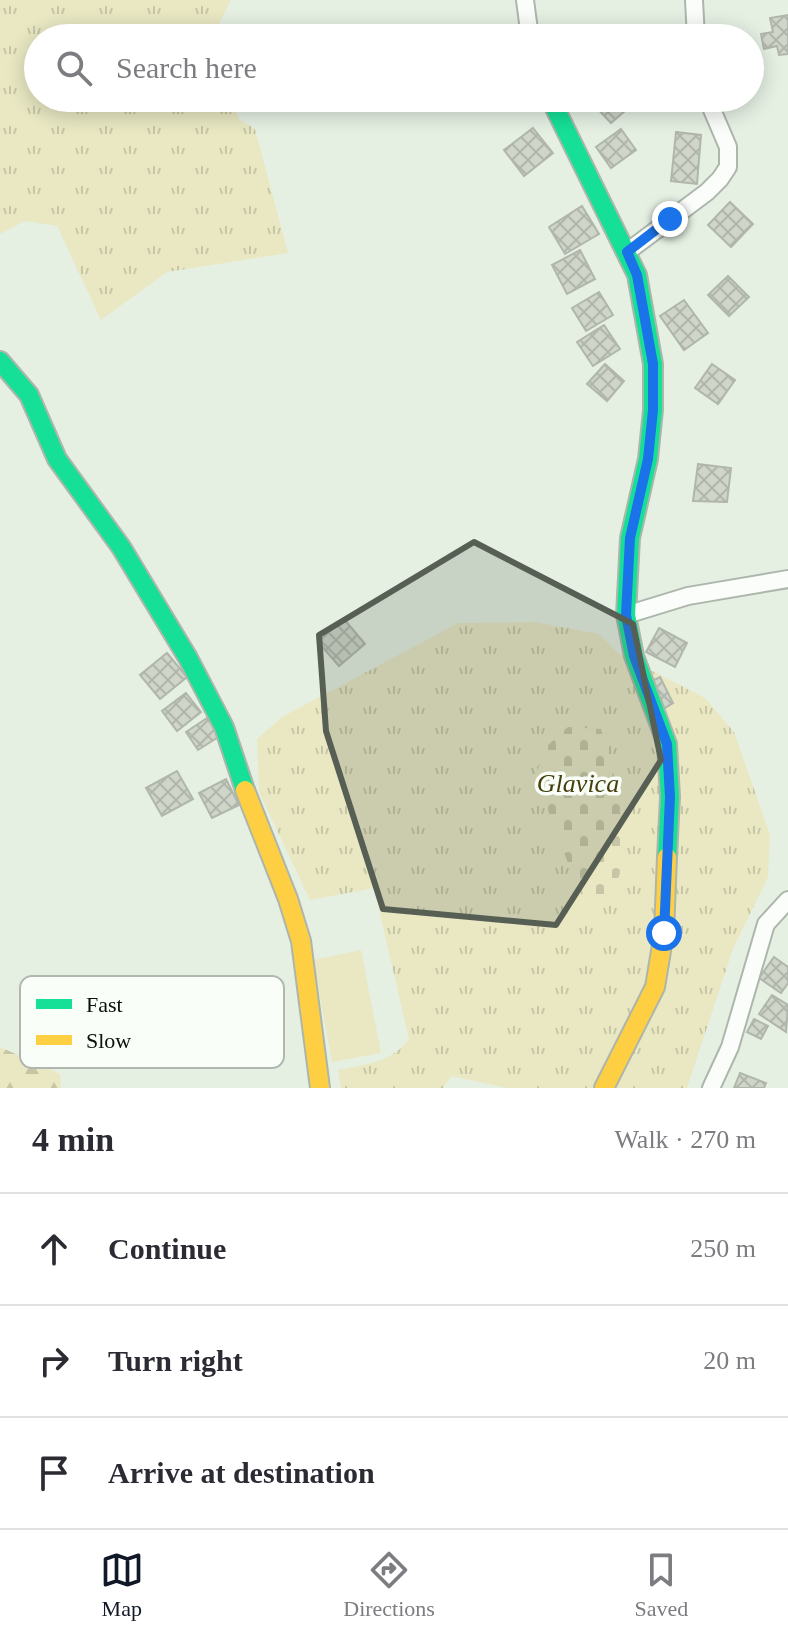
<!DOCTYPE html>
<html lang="en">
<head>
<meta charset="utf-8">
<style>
  body { margin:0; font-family:Georgia,serif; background:#f2f2f3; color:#2b2b33 }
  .stop { position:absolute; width:24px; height:24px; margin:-18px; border:6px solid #1a73e8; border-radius:50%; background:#fff }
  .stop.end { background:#1a73e8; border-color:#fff; box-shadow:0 2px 8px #0008 }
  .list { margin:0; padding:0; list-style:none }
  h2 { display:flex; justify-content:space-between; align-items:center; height:104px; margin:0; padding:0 32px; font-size:34px }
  h2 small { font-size:26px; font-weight:400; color:#7c7c81 }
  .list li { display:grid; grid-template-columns:52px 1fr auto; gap:24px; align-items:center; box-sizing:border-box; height:112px; padding:0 32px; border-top:2px solid #e1e1e2 }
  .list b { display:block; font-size:30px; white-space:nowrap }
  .list em { font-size:26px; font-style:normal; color:#7c7c81 }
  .icon { flex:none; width:44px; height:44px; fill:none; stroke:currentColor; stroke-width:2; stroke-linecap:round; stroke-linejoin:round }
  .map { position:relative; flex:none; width:788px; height:1088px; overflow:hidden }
  .search { position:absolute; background:#fff; box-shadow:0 4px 20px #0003; left:24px; right:24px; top:24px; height:88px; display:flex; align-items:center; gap:20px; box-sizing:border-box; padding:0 28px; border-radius:44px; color:#7c7c81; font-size:30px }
  .sheet { height:440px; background:#fff }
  nav { display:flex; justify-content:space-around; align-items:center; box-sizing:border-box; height:112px; border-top:2px solid #e1e1e2; background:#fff; font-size:22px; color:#7c7c81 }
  nav a { display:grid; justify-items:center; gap:4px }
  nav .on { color:#111827 }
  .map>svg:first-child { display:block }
</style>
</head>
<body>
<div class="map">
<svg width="788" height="1088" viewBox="0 0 788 1088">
  <defs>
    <pattern id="grass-tufts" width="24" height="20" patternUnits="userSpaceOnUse" patternTransform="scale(2)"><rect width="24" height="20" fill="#e9e8c3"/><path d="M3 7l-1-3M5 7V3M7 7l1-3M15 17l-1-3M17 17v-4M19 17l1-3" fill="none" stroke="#c6c6a6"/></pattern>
    <pattern id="forest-firs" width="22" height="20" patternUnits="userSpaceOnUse" patternTransform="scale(2)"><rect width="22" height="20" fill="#e9e8c3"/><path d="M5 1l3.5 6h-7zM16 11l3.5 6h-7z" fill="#c6c6a6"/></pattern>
    <pattern id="cemetery-stones" width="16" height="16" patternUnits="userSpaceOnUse" patternTransform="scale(2)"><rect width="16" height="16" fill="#e9e8c3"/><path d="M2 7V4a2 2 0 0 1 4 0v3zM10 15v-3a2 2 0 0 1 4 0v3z" fill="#c6c6a6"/></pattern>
    <pattern id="building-cross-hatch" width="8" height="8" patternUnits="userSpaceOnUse" patternTransform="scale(2)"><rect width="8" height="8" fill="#cfd5c9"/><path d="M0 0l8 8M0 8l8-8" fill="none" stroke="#b0b6ab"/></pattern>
  </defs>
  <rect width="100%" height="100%" fill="#e5f0e3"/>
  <path fill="url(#grass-tufts)" d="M0,0H231L217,28L218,38H38V98H230L239,119L255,129L288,253L167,272L101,320L57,226L25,221L0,234Z
    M535,622L599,634L619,654L705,698L734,732L770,835L768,877L733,949L687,1088H507L451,1076L443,1088H341L338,1070C364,1065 393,1062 409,1039L374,888L310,900L259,792L257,739L282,717L458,623Z"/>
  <path fill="url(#forest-firs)" d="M0,1047L60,1074L61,1088H0Z"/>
  <path fill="url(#cemetery-stones)" d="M568,727L601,729C615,778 637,846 612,894C608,901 600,906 594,911L568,863L535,776L547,746Z"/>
  <path fill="#e9e8c3" d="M361,950L381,1053L332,1062L313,960Z"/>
  <path fill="url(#building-cross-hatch)" stroke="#b0b6ab" stroke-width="2" d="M788,15V54L779,55L777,46L764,49L761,34L773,32L770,18Z
    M604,98H632L635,102L611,123L595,106Z
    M533,128L553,153L524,176L504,150Z
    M621,129L636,150L611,168L596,147Z
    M676,132L701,135L697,184L671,181Z
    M730,202L753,224L731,247L708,225Z
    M582,206L599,234L565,254L549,227Z
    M580,250L595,279L567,294L552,265Z
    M728,276L749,297L729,316L708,295Z
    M599,292L613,315L586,331L572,308Z
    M684,300L708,333L684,350L660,316Z
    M604,325L620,349L593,366L577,342Z
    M605,364L624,381L607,401L587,384Z
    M712,364L735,380L718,404L695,388Z
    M698,464L731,468L727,502L693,501Z
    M344,619L365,644L339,666L318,642Z
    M659,628L687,643L675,667L646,652Z
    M167,653L187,677L160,699L140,675Z
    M660,677L673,703L663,709L650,682Z
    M186,693L201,712L177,731L162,711Z
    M210,716L223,734L198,750L186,732Z
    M177,771L193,799L162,816L146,788Z
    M226,779L239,805L212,818L199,793Z
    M774,957L788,967V983L781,993L759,978Z
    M772,995L788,1005L786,1032L759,1014Z
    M754,1019L768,1026L761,1039L747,1032Z
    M740,1073L766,1083L764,1088H734Z"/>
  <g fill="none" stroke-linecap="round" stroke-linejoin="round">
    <g stroke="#adb6ab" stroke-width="20">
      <path id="street" d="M525,0L530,38
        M694,0L696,38
        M627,252L707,192L720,179L728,167V147L707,98
        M626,615L688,596L788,579
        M711,1088L730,1047L766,924L788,900"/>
    </g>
    <g stroke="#adb6ab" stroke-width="22">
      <path id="fast" d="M550,98L637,275L653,364V410L648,459L630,538L626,615L634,656L667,744L670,797L667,857
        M0,361L29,395L57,459L121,547L188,658L224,727L245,790"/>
    </g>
    <g stroke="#adb6ab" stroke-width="22">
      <path id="slow" d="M245,790L288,899L301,941L320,1088
        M604,1088L655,987L664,933L667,857"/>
    </g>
    <use href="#street" stroke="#fbfdfb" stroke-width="16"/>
    <use href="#fast" stroke="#16e098" stroke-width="18"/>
    <use href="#slow" stroke="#ffcf43" stroke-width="18"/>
  </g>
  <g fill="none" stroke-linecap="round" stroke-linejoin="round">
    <path stroke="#1a73e8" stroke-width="10" d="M664,933L670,797L667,744L634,656L626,615L630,538L648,459L653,410V364L637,275L627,252L670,219"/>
  </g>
  <path fill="#575f55" fill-opacity="0.2" stroke="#575f55" stroke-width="6" stroke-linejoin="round" d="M474,542L633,624L661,760L556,925L383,909L326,731L319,635Z"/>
  <g text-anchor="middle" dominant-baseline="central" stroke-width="7" stroke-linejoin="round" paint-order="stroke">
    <g font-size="26" font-style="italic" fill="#463e0c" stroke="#f9fef8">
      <text x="578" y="783">Glavica</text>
    </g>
  </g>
  <rect x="20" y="976" width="264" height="92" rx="12" fill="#f9fef8" stroke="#b1b7b0" stroke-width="2"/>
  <rect x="36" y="999" width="36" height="10" fill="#16e098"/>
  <rect x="36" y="1035" width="36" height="10" fill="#ffcf43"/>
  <g font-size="22" fill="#0a1109">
    <text x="86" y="1012">Fast</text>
    <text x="86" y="1048">Slow</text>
  </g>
</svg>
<div class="stop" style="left:664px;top:933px"></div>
<div class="stop end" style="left:670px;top:219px"></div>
<div class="search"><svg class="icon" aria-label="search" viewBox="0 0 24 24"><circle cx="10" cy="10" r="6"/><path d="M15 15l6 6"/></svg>Search here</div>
</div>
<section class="sheet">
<h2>4 min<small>Walk · 270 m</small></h2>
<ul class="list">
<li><svg class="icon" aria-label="ahead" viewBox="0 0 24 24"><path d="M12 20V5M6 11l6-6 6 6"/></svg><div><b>Continue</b></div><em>250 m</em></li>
<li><svg class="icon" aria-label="right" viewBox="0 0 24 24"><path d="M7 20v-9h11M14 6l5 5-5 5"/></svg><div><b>Turn right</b></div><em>20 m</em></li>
<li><svg class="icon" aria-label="arrive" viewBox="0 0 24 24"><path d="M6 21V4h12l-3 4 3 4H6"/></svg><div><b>Arrive at destination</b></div></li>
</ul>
</section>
<nav>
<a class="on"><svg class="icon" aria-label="map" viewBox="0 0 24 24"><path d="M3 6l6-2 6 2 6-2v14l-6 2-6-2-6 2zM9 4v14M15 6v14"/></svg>Map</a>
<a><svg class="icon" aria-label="directions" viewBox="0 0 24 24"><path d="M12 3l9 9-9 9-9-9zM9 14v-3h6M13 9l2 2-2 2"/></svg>Directions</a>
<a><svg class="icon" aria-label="saved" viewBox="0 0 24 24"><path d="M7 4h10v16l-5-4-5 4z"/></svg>Saved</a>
</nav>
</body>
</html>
